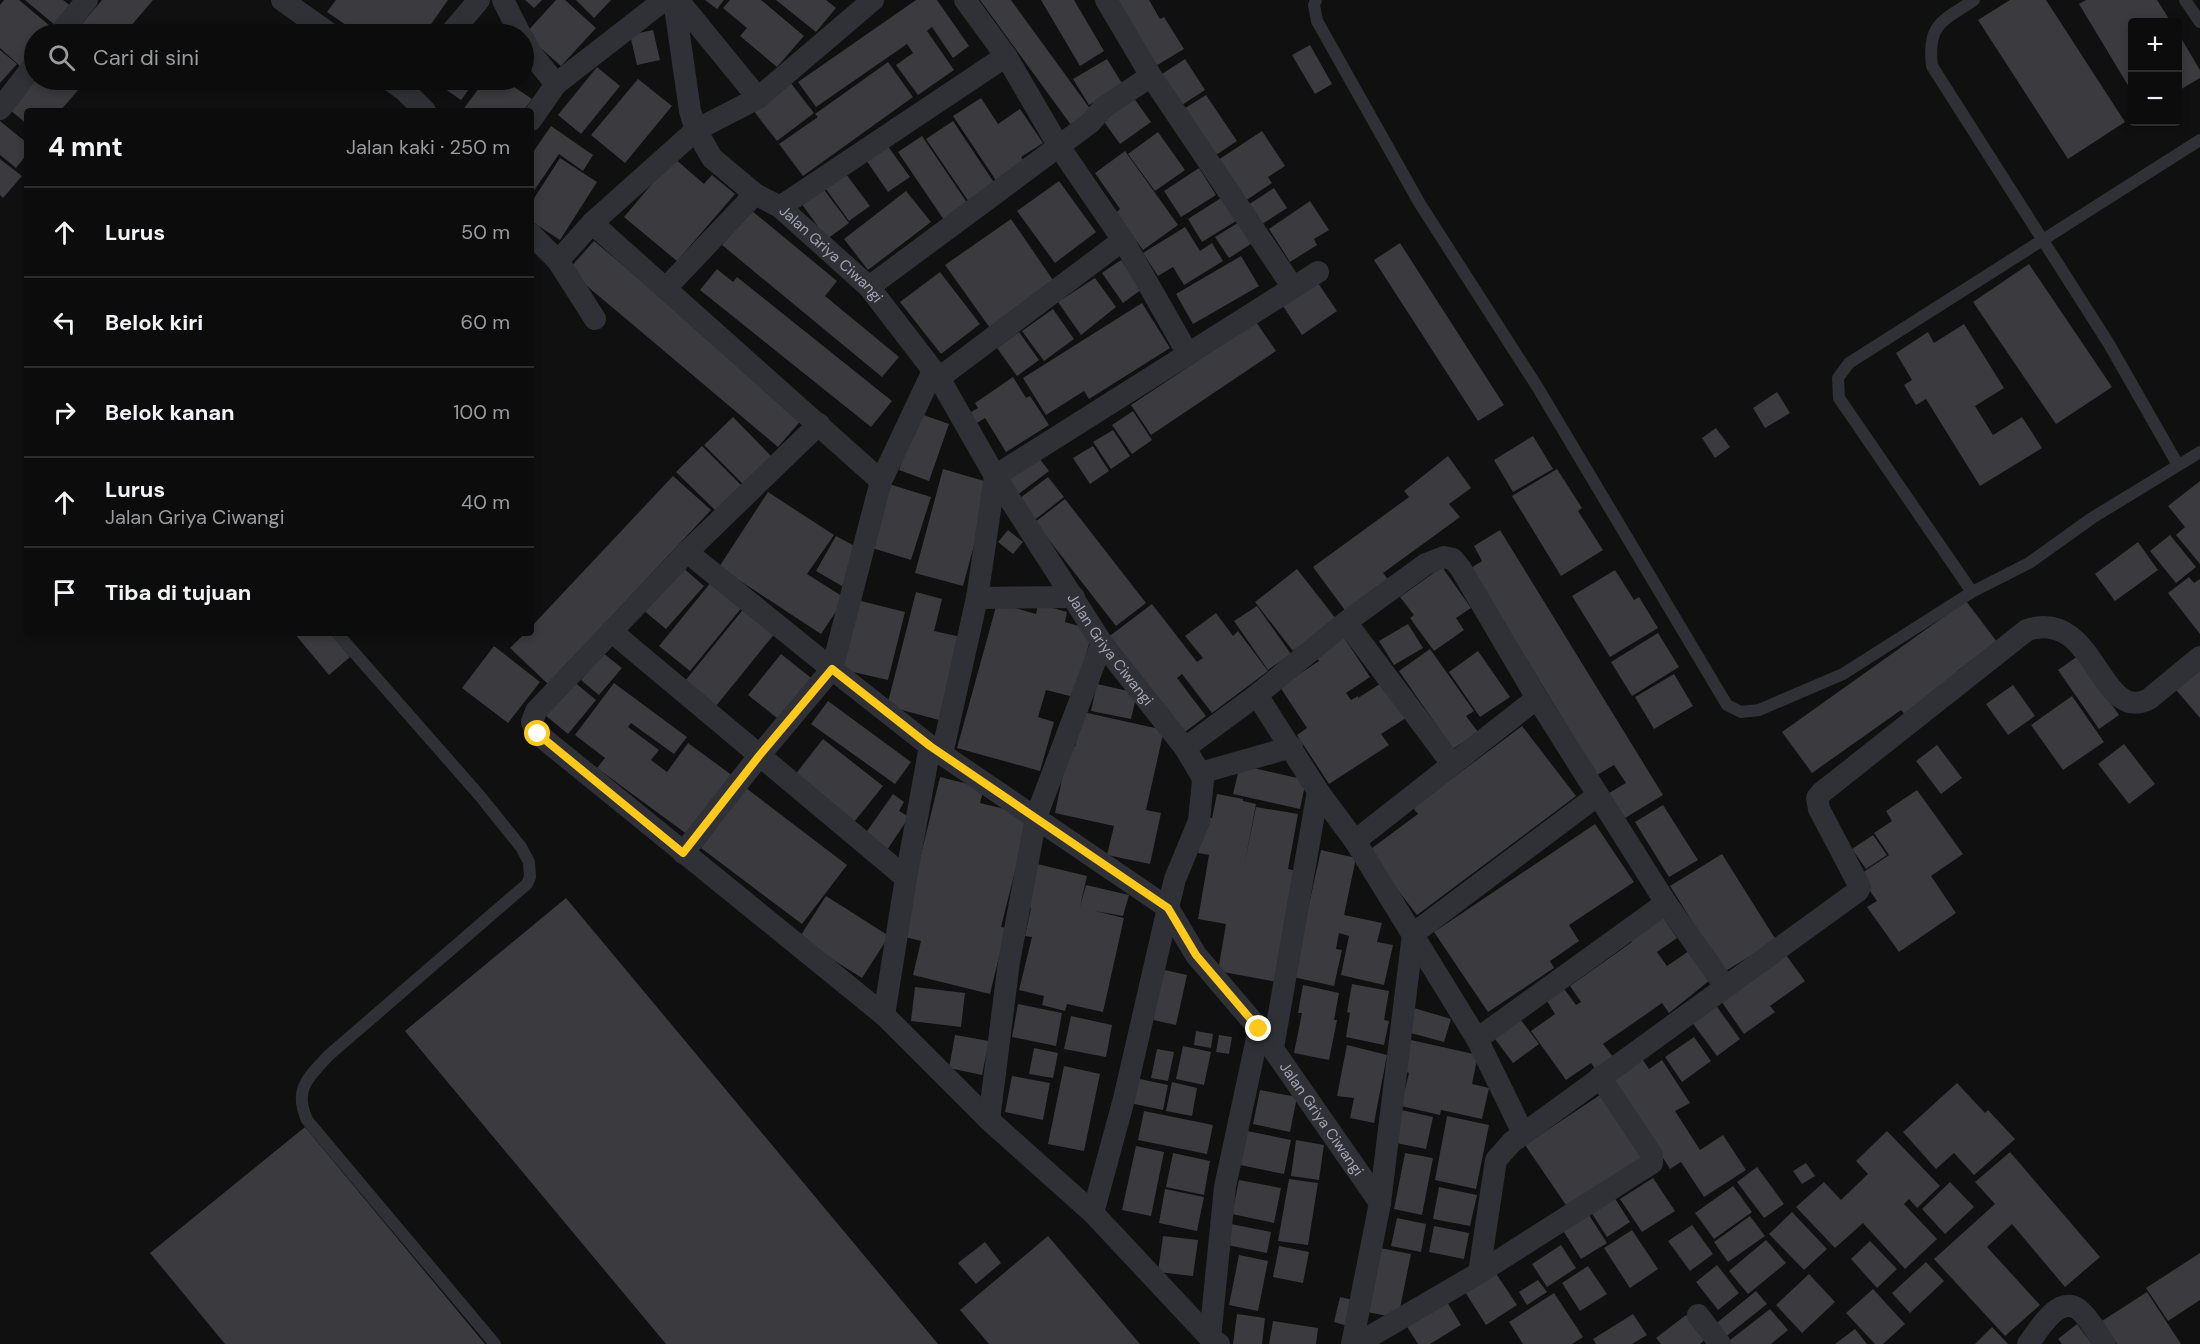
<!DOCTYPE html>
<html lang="id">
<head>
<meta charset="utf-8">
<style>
  body { margin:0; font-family:"DM Sans",sans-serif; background:#1a1a1b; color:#f1f3f6 }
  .controls { position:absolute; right:18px; top:18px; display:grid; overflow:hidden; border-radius:6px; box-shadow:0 3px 9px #0003 }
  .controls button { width:54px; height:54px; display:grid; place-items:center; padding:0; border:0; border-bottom:2px solid #2c2c2e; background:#0c0c0d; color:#f1f3f6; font:30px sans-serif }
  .stop { position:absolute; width:18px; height:18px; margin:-14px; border:4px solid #fec91b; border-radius:50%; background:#fff }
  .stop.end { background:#fec91b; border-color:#fff; box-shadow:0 2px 6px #0008 }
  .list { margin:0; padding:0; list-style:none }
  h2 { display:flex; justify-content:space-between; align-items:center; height:78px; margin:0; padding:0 24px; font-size:26px }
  h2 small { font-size:20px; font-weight:400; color:#9a9b9d }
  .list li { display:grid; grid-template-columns:39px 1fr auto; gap:18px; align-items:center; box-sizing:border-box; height:90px; padding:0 24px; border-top:2px solid #2c2c2e }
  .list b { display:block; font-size:22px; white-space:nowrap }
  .list p { margin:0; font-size:20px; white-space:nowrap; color:#9a9b9d }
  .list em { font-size:20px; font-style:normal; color:#9a9b9d }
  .icon { flex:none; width:33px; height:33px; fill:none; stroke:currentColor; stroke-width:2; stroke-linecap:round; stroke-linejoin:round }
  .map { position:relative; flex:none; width:2200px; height:1344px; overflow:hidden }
  .search { position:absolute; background:#0c0c0d; box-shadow:0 3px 9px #0003; left:24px; top:24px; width:510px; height:66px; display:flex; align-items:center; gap:15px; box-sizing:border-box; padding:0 21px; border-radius:33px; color:#9a9b9d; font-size:22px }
  .panel { position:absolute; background:#0c0c0d; box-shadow:0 3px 9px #0003; left:24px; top:108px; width:510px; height:528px; border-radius:6px }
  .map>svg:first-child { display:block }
</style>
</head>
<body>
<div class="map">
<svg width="2200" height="1344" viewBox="0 0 2200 1344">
  <rect width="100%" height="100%" fill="#101011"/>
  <path fill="#3a3a3f" d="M4,0H19L50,26L43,34H34V49L20,66L0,48V5Z
    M25,0H63L72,7L56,26Z
    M102,0H153L124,34H73Z
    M336,0H448L424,34H359L327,12Z
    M525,0H542L534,8Z
    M556,0H565L596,28L561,66L525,34Z
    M576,0H611L594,18Z
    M705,0H724L717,9Z
    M730,0H761L804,36L777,67L740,36L747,28L723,8Z
    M776,0H826L836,8L816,32Z
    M916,0H937L969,46L953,58L932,27L927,31L954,70L918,95L896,65L913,53L907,44L816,107L798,82Z
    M980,0H1011L1091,110L1071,125Z
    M1041,0H1074L1104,51L1080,66Z
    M1113,0H1149L1160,19L1164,17L1184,49L1154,67Z
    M2010,0H2046L2125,122L2068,159L1978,20Z
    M2086,0H2157L2171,22H2132V92L2079,4Z
    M653,30L660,60L637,65L630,35Z
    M2178,33L2200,70V78L2178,91Z
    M1310,45L1332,84L1315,94L1292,55Z
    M0,50L17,64L0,83Z
    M1107,59L1123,85L1089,105L1073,79Z
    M1185,59L1205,90L1182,105L1162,74Z
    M888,62L913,97L803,176L779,144L818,117L815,114Z
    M597,67L620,86L581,134L558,115Z
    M638,79L672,106L625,163L591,135Z
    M35,80H87L60,111H27V124L10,110Z
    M437,80H476L461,100L435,82Z
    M485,80H504L532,99L523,111H462Z
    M790,82L814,113L777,141L753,110Z
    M1206,95L1237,141L1210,159L1179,112Z
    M1133,97L1151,122L1120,144L1102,119Z
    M981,98L998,124L1020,109L1043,143L1021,157L1025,163L997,182L953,116Z
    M0,121L27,143V154L16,168L0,155Z
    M953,121L995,184L969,202L926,139Z
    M551,126L593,155L583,171L559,154L531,195V155Z
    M1262,131L1285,166L1268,177L1272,183L1239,205L1212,164Z
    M1158,132L1185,170L1155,191L1128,154Z
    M922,136L968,204L944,220L898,152Z
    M887,145L910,177L888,192L866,160Z
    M1125,151L1178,225L1143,250L1116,213L1120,209L1095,173Z
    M560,158L597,182L560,240L531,221V203Z
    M674,158L704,184L712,175L735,194L677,261L624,217Z
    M0,159L22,176L3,198L0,195Z
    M1199,168L1216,195L1181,217L1164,191Z
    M843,170L870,206L849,221L823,185Z
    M1059,181L1096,232L1055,263L1017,211Z
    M822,187L849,223L827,239L801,203Z
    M1274,188L1287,208L1259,226L1245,207Z
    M906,191L931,222L868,270L844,239Z
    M1221,198L1236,221L1202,242L1188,219Z
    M1310,201L1329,230L1314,239L1317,245L1290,262L1269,229Z
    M751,210L837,281L825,296L899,357L882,377L722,245Z
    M1011,219L1055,283L990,328L945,265Z
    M1241,221L1254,242L1229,258L1215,237Z
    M1185,227L1200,251L1212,243L1223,261L1184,285L1173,267L1158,276L1143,253Z
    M594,241L804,417L778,447L568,270Z
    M1400,243L1504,405L1478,421L1374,260Z
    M1241,256L1259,286L1193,324L1176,294Z
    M1121,260L1142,289L1123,303L1102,273Z
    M2029,264L2112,387L2056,424L1973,302Z
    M717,269L733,282L737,277L892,401L871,427L700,290Z
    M940,272L980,324L941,354L900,302Z
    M1095,278L1116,307L1081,335L1058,302Z
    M1318,283L1337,311L1302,335L1283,306Z
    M1142,303L1170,348L1089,399L1084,391L1046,415L1023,378Z
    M1053,309L1074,339L1044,361L1022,331Z
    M1256,322L1276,351L1151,435L1131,405Z
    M1964,324L2004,388L1975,406L1993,435L2022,417L2042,448L1980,486L1926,399L1916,405L1904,385L1912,380L1896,353L1928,332L1934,343Z
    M1019,332L1039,360L1017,376L997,348Z
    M1013,377L1026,398L1030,396L1049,425L1006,452L985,418L972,426L966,415L978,408L975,403Z
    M1777,392L1790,413L1765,428L1753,408Z
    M1133,411L1152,440L1132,454L1112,425Z
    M918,413L949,424L929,481L899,470Z
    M733,417L772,457L744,485L704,445Z
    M1716,428L1730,447L1715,458L1702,438Z
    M1113,430L1130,456L1111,469L1093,442Z
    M1533,436L1553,469L1513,492L1494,460Z
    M702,446L743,487L717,512L676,472Z
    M1093,446L1109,471L1090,484L1073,458Z
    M1036,454L1049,471L1016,496L1003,479Z
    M1448,456L1471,488L1449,504L1460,517L1383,573L1390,582L1347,613L1313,567L1409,497L1404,491Z
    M943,469L991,483L963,586L915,573Z
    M1557,469L1582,508L1578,511L1603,550L1561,576L1512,496Z
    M673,476L711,510L548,684L510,648L525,633H531V627Z
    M1048,477L1064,497L1032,522L1016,501Z
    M2200,481V564L2176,535L2185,527L2168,506Z
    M889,484L931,497L911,560L869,547Z
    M768,492L834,535L807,574L845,598L821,634L719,567Z
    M1065,499L1146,603L1116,626L1035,522Z
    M1008,530L1023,542L1013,554L998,542Z
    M1500,530L1663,795L1625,818L1609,793L1626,783L1614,765L1597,775L1471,568L1482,561L1474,546Z
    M2170,535L2196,567L2176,583L2150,551Z
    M836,536L862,550L842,586L816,571Z
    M2138,542L2158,570L2115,601L2095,574Z
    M681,566L704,586L666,629L643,610Z
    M1442,567L1471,608L1456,618L1464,630L1434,651L1410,618L1414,615L1400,597Z
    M1297,569L1336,619L1293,651L1255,602Z
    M1615,570L1634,600L1639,597L1658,628L1610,657L1572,596Z
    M2189,577L2194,583L2200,579V634L2168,593Z
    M712,581L743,606L690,671L659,646Z
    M916,592L942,599L934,631L961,637L939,720L887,706Z
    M857,600L905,612L888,680L840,669Z
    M1966,601L1997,642L1957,671L1961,676L1906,716L1901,710L1812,773L1782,732Z
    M997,603L1036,614L1038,604L1067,612L1065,622L1093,630L1074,697L1046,690L1038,717L1054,722L1040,771L957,748Z
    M1152,604L1197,662L1203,658L1185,636L1216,613L1233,636L1238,631L1268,671L1212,713L1182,674L1177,678L1206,716L1181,735L1107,638Z
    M1257,606L1291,654L1268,670L1234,621Z
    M745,607L776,632L716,706L685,681Z
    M1408,624L1423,648L1394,665L1379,641Z
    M294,633H330L350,657L329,675Z
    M1658,633L1679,667L1632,696L1611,662Z
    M1343,636L1370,677L1346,693L1351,700L1358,696V698L1383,682L1406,718L1381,734L1389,745L1329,784L1297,735L1307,728L1280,687L1319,661L1314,654Z
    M494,646L540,682L508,723L462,688Z
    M1430,649L1474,711L1466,716L1478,732L1453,749L1399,671Z
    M1478,651L1510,697L1480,717L1449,672Z
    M603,653L622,668L599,695L581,680Z
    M781,654L815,681L782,722L748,695Z
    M2078,656L2119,715L2099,729L2058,670Z
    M2200,659V718L2171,684Z
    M1674,674L1693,706L1654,729L1635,697Z
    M573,681L596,700L568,734L545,715Z
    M614,683L687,737L674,754L631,723L628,727L659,750L651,760L667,772L688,743L733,776L688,835L597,768L605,758L575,735Z
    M1097,684L1137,693L1131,719L1091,711Z
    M2013,685L2035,716L2008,735L1986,704Z
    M2072,696L2104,742L2063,770L2031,725Z
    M828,701L911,762L895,784L811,724Z
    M1083,712L1164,730L1146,810L1161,813L1150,864L1107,855L1114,826L1055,813L1069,745L1075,747Z
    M1522,726L1576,796L1417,915L1368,851L1418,814L1413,808Z
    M823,739L883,786L854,822L794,776Z
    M2124,744L2155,784L2129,804L2098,764Z
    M1937,745L1962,778L1941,794L1916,761Z
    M1240,765L1306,780L1300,809L1233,794Z
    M940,777L984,788L980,803L1029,815L1001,927L1006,928L990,994L913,975L921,941L901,936Z
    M746,788L847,865L802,924L701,848Z
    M1917,790L1963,854L1931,876L1956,913L1899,952L1867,907L1877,901L1859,875L1889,855L1874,833L1892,821L1886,811Z
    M893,794L904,802L899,811L909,817L887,850L865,834Z
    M1217,794L1243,799V801L1256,804L1245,862L1256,807L1298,814L1288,869L1297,871L1277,982L1218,971L1226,924L1198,919L1209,855L1198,853L1205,817L1212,818Z
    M1663,805L1698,860L1669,877L1635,822Z
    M1595,824L1634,882L1569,925L1579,941L1550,961L1554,968L1488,1012L1434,932Z
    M1873,835L1887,855L1866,869L1852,849Z
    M1321,850L1356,858L1344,915L1382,923L1377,942L1393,945L1384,985L1341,975L1349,936L1339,933L1336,949L1342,950L1334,986L1293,977Z
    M1722,854L1776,940L1724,972L1670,886Z
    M1033,863L1087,876L1080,907L1086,885L1129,895L1123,916L1095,911L1124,918L1103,1012L1067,1004L1065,1011L1042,1005L1044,996L1019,990L1032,937L1025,936L1031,908L1024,906Z
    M826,896L889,936L862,978L799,938Z
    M566,898L938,1344H666L405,1031Z
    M1662,916L1677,938L1657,952L1667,966L1689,951L1710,980L1669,1013L1662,1003L1645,1015L1603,1044L1613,1057L1596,1070L1591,1063L1566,1080L1531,1031L1555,1014L1545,998L1562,986L1576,1005L1581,1002L1570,986L1632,942L1630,939Z
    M1786,955L1805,981L1770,1006L1775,1012L1744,1034L1721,1001Z
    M1160,969L1187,975L1176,1025L1149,1019Z
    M1352,984L1389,991L1384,1020L1389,1021L1384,1045L1346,1037L1350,1013L1347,1012Z
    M1303,985L1339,993L1334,1020H1337L1329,1060L1294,1053L1302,1013H1298Z
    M915,987L965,993L961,1027L911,1021Z
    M1018,1004L1062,1013L1056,1046L1012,1037Z
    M1715,1004L1740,1039L1717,1056L1691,1021Z
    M1414,1008L1451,1019L1444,1042L1407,1032Z
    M1071,1016L1112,1025L1106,1057L1064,1049Z
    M1518,1016L1539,1044L1513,1063L1492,1035Z
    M1196,1031L1213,1034L1211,1048L1194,1045Z
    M955,1035L989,1041L982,1075L949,1068Z
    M1219,1035L1232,1037L1229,1054L1216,1052Z
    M1694,1037L1711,1061L1682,1082L1665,1057Z
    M1411,1040L1478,1055L1472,1084L1489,1088L1482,1119L1441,1110L1440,1115L1401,1106L1409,1073L1404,1071Z
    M1347,1045L1387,1055L1374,1123L1350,1118L1354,1098L1337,1096Z
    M1183,1046L1211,1052L1204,1085L1176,1079Z
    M1034,1048L1058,1053L1053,1078L1029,1074Z
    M1157,1049L1174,1052L1168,1081L1151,1078Z
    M1640,1056L1649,1069L1662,1060L1690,1103L1675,1111L1700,1150L1723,1135L1746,1170L1704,1197L1681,1162L1670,1169L1611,1075Z
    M1064,1066L1100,1074L1084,1151L1048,1144Z
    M1012,1076L1050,1083L1043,1120L1005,1112Z
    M1135,1078L1168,1085L1163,1110L1130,1103Z
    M1172,1082L1197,1088L1192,1116L1166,1111Z
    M1957,1083L1985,1113L1988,1110L2015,1139L1974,1175L1954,1153L1936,1169L1903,1132Z
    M1260,1090L1297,1097L1290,1132L1253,1124Z
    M1603,1093L1645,1157L1568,1208L1525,1145Z
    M1397,1109L1433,1117L1426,1149L1391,1142Z
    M1144,1111L1213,1125L1207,1154L1138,1140Z
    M1447,1116L1489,1125L1476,1189L1435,1180Z
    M305,1127L485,1344H225L150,1253Z
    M1247,1131L1291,1140L1284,1174L1240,1165Z
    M1887,1131L1940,1186L1917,1208L1909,1199L1904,1204L1937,1239L1905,1269L1863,1223L1835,1248L1796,1207L1824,1182L1841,1200L1868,1174L1856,1161Z
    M1296,1140L1324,1145L1319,1180L1291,1176Z
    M1136,1146L1164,1152L1151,1216L1122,1210Z
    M2010,1152L2100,1257L2065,1287L2012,1224L1987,1247L2040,1305L2005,1336L1934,1259L1995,1204L1975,1182Z
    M1173,1153L1210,1161L1204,1195L1166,1187Z
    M1405,1153L1433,1158L1422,1215L1394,1209Z
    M1806,1163L1815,1176L1802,1184L1793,1171Z
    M1757,1167L1784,1204L1764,1218L1737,1182Z
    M1653,1178L1675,1211L1642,1232L1620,1199Z
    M1289,1179L1318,1183L1308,1245L1278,1241Z
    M1239,1180L1281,1188L1274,1223L1232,1214Z
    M1950,1182L1974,1207L1945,1234L1922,1209Z
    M1733,1186L1752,1212L1714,1239L1695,1213Z
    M1439,1187L1477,1195L1470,1226L1433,1219Z
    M1165,1189L1204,1197L1197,1231L1159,1223Z
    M1614,1197L1630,1222L1607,1237L1591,1212Z
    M1587,1212L1607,1243L1581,1259L1562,1229Z
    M1792,1212L1827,1249L1804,1270L1769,1234Z
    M1750,1216L1765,1236L1728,1262L1714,1242Z
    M1397,1218L1426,1224L1421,1252L1391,1246Z
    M1231,1224L1271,1232L1267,1253L1227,1245Z
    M1692,1225L1713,1254L1690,1271L1668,1241Z
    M1434,1226L1469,1233L1464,1259L1429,1252Z
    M1632,1230L1658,1269L1630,1288L1604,1248Z
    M1048,1236L1140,1344H989L960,1310Z
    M1163,1236L1198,1240L1193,1276L1158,1272Z
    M1766,1240L1786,1263L1748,1294L1729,1271Z
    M1870,1241L1897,1269L1877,1288L1851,1259Z
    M985,1242L1001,1263L976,1284L958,1263Z
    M1561,1245L1576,1268L1547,1287L1532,1264Z
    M1279,1246L1309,1252L1303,1283L1273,1277Z
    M1380,1248L1411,1254L1398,1318L1367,1312Z
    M2200,1253V1300L2168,1321L2146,1288Z
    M1239,1255L1268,1261L1258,1311L1229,1305Z
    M1926,1262L1944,1281L1910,1313L1892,1293Z
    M1717,1265L1739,1293L1718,1310L1696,1282Z
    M1588,1266L1607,1294L1580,1311L1562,1283Z
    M1495,1272L1517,1305L1486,1325L1465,1292Z
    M1809,1274L1835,1302L1802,1333L1776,1305Z
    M1538,1280L1547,1292L1527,1305L1519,1292Z
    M1873,1289L1905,1324L1883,1344H1875L1846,1313Z
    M1756,1291L1767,1304L1723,1339L1713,1326Z
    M2147,1292L2181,1344H2117L2102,1321Z
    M1554,1293L1583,1337L1572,1344H1523L1509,1322Z
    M1340,1297L1357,1301L1351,1327L1334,1322Z
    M1444,1297L1461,1325L1430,1344H1418L1404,1322Z
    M1770,1309L1788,1330L1771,1344H1725Z
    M1237,1314L1265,1318L1262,1344H1233Z
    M1633,1314L1647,1335L1632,1344H1596L1593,1339Z
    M1686,1315L1706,1339L1700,1344H1661L1656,1338Z
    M1273,1321L1318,1328L1316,1344H1269Z
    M2077,1324L2092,1344H2062L2058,1339Z
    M1992,1327L2008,1344H1975Z
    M1855,1329L1867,1344H1835Z"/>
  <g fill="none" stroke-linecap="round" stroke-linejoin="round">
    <path stroke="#303136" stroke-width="12" d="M1316,0L1314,5L1317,21L1420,204L1538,388L1727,705L1741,712L1759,710L1843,674L1972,592L2029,563L2092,518L2200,452
      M1974,0C1943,21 1927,23 1932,66L2109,344L2178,465
      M2185,0L2200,22
      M1972,592L1839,398L1838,378L1849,363L2200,140
      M337,633L480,796L521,847L529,862L530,877L527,884L329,1055C309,1077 293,1088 307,1120L495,1344"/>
    <g stroke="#303136" stroke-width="22">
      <path d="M282,0L330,34"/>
      <path d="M503,0L520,34"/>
      <path id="s1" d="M674,0L690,111L696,130L712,158L755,194L780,207L869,287L939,378L995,476L1102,643L1185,748L1200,773L1203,780L1199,821L1175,879L1168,908L1196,955L1259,1029L1380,1203L1352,1344"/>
      <path d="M678,0L758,98"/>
      <path d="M965,0L1006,56L1058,145L1123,240L1188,354"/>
      <path d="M1106,0L1151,76L1292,286"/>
      <path d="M59,34L87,0"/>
      <path d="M450,34L479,0"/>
      <path d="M524,40L530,52L556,84"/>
      <path d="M390,80L404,90L425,111"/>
      <path d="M0,109L34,65"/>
      <path d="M531,120L556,84L664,0"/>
      <path d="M780,207L1006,56"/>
      <path d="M592,223L881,481"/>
      <path d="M531,234L558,261L595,319"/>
      <path d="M558,261L592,223L696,130L758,98L873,0"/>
      <path d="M869,287L1090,123L1103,108L1151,76"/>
      <path d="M666,288L755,194"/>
      <path d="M939,378L1123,240"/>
      <path d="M819,424L687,552L536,711L532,722L538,734L884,1015L989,1120L1093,1213L1210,1338L1219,1344"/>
      <path d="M687,552L832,669L930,746L1168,908L1124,1099L1093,1213"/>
      <path d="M977,598L1074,597"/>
      <path d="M1346,622L1452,764"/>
      <path d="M611,631L906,878"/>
      <path d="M1257,695L1318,791L1355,841L1477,1039L1523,1133"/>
      <path d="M1185,748L1257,695L1346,622L1426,564L1444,557L1453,559L1461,569L1537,698L1666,903L1725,986"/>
      <path d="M942,754L977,598L995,476L1318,272"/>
      <path d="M1200,773L1292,747"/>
      <path d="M1355,841L1537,698"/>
      <path d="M683,853L759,756L832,669L881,481L933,371"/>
      <path d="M884,1015L906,878L930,746"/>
      <path d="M1477,1039L1666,903"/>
      <path d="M1273,1048L1318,791"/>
      <path d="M989,1120L1009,962L1036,817L1102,643"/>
      <path d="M1380,1203L1413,934L1598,795"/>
      <path d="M1479,1273L1496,1160L1512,1142L1858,891L1860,887L1819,809L1817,798L1821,793L2027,630C2096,607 2099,725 2149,699L2200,657"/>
      <path d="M1698,1315L1720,1344"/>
      <path d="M1210,1338L1225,1187L1259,1029"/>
      <path d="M1357,1344L1479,1273L1652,1163V1155L1600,1077"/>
      <path d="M2028,1344C2038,1331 2058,1295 2078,1309C2089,1317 2097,1333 2105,1344"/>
    </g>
  </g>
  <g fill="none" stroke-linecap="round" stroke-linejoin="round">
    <path stroke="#fec91b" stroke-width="8" d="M538,734L683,853L759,756L832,669L930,746L1168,908L1196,955L1259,1029"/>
  </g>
  <g text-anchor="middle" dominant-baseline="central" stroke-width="4.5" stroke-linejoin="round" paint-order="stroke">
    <g font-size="15" fill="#a0a4b3" stroke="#0b0b0c">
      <text stroke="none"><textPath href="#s1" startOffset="318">Jalan Griya Ciwangi</textPath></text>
      <text stroke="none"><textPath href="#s1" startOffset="804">Jalan Griya Ciwangi</textPath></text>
      <text stroke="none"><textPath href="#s1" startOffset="1360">Jalan Griya Ciwangi</textPath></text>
    </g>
  </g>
</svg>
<div class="controls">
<button>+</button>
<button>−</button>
</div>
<div class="stop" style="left:538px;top:734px"></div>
<div class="stop end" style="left:1259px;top:1029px"></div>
<div class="search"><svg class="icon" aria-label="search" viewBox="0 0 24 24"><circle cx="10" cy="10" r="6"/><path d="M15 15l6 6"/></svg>Cari di sini</div>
<section class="panel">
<h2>4 mnt<small>Jalan kaki · 250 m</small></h2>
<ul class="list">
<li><svg class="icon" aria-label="ahead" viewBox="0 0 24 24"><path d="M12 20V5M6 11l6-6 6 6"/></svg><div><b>Lurus</b></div><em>50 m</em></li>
<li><svg class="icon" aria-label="left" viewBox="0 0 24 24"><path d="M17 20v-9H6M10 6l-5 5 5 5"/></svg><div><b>Belok kiri</b></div><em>60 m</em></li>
<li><svg class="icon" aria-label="right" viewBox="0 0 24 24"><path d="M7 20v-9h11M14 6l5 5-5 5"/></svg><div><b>Belok kanan</b></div><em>100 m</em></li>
<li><svg class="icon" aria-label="ahead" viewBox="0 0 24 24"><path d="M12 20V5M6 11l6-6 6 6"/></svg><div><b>Lurus</b><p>Jalan Griya Ciwangi</p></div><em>40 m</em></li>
<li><svg class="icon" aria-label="arrive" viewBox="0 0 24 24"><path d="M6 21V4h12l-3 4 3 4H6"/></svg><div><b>Tiba di tujuan</b></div></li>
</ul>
</section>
</div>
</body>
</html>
